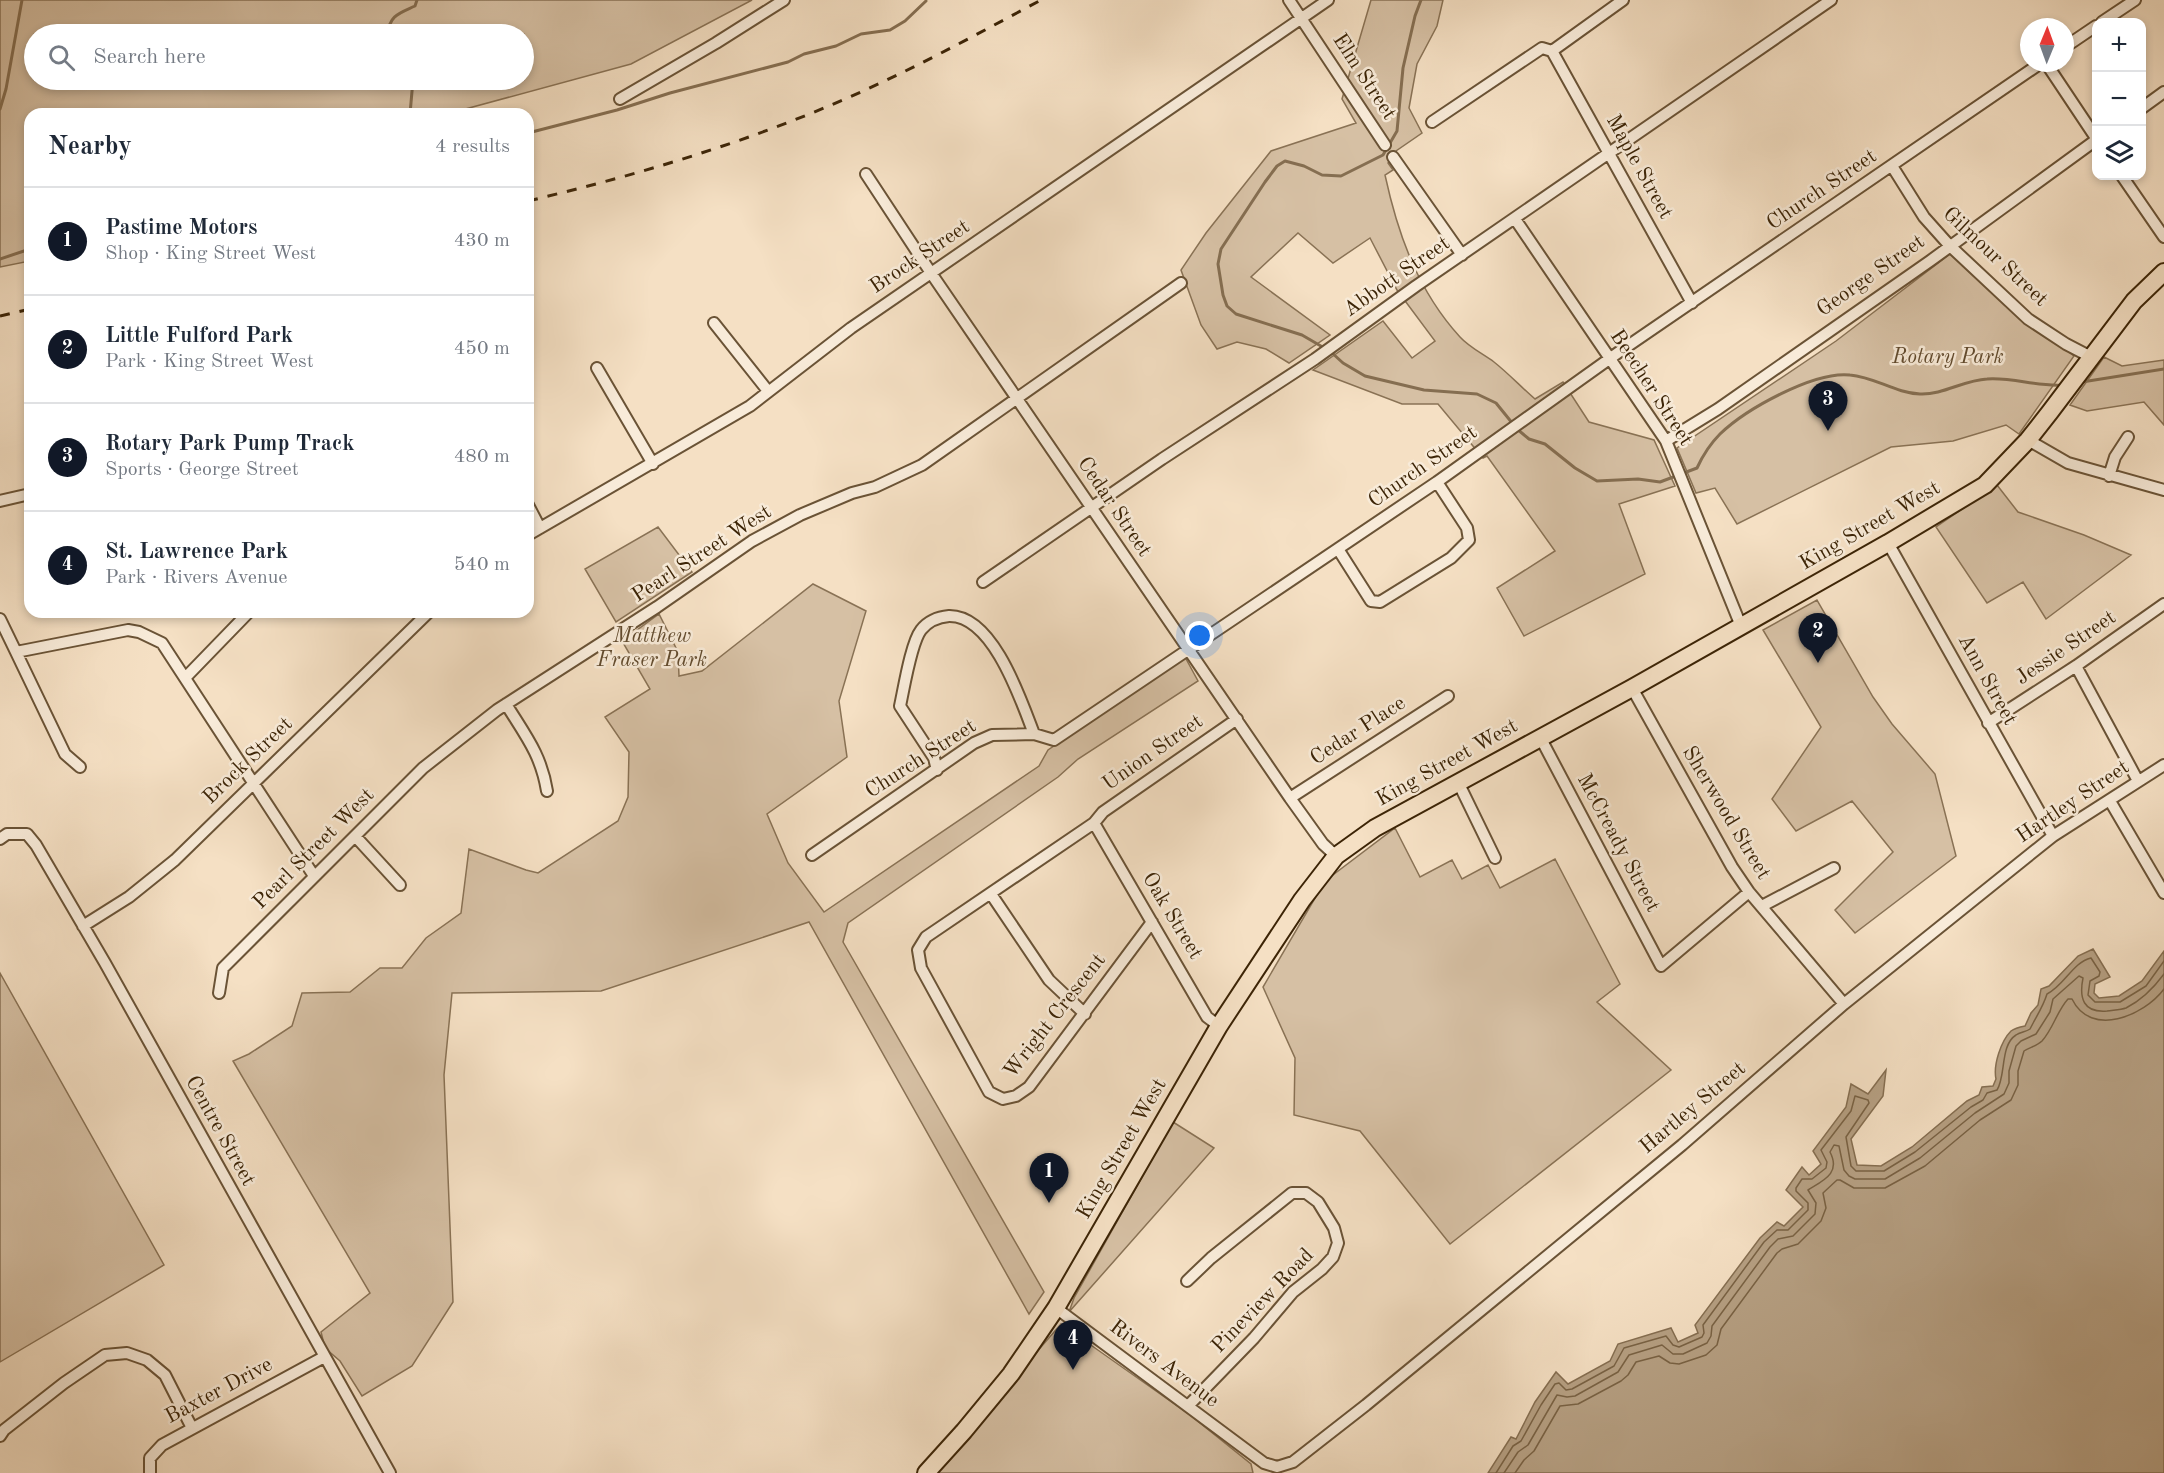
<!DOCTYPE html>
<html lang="en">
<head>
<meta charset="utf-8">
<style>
  body { margin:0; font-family:"Old Standard TT",serif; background:#f6f6f7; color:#1f2937 }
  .controls { position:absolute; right:18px; top:18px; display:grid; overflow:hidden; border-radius:12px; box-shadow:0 3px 9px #0003 }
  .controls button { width:54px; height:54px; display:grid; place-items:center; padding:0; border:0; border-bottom:2px solid #e0e1e3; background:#fff; color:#1f2937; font:30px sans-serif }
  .compass { position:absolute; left:2020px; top:18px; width:54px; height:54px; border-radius:50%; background:#fff; box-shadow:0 3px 9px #0003; rotate:1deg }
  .you { position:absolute; left:1200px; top:636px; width:21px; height:21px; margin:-15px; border:4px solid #fff; border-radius:50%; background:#1a73e8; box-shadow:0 0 0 9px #1a73e833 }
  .badge { display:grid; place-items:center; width:39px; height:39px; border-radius:50%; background:#111827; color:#fff; font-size:20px; font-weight:700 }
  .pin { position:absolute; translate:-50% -50px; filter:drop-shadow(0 2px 3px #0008) }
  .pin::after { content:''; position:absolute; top:32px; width:21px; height:18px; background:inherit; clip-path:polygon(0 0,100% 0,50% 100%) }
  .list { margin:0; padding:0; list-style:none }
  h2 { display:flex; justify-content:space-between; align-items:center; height:78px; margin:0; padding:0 24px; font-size:26px }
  h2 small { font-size:20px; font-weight:400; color:#747a83 }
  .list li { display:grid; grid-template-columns:39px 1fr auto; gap:18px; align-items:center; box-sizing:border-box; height:108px; padding:0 24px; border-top:2px solid #e0e1e3 }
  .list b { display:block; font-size:22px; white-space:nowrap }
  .list p { margin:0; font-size:20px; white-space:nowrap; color:#747a83 }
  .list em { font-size:20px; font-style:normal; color:#747a83 }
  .icon { flex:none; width:33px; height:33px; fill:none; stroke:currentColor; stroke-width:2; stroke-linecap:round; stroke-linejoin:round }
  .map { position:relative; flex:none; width:2164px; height:1473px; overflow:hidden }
  .search { position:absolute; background:#fff; box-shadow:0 3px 9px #0003; left:24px; top:24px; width:510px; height:66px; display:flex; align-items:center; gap:15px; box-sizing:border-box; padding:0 21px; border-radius:33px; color:#747a83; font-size:22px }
  .panel { position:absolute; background:#fff; box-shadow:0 3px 9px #0003; left:24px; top:108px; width:510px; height:510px; border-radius:18px }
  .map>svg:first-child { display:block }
</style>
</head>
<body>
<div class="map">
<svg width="2164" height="1473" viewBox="0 0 2164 1473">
  <rect width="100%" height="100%" fill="#f5e0c4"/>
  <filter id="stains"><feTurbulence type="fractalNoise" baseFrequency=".00333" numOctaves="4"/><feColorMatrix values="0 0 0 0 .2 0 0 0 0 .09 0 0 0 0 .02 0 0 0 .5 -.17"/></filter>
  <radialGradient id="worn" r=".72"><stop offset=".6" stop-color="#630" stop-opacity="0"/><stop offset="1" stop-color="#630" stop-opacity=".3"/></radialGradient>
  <path fill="#d6c0a4" stroke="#897255" stroke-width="1.5" fill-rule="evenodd" d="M0,0H752L631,64L447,114H30V261L0,267ZM524,34V80H34V34Z
    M1371,0H1443L1437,26L1417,64L1409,108L1422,133L1396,151L1388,163L1393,170L1385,175C1398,235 1418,291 1460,337C1469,347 1483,354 1494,362C1508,373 1521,387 1535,399L1563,382L1589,422L1654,440L1675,486L1619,504L1645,574L1524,636L1497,588L1555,551L1487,456L1483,458L1438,404H1402L1313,370L1383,321L1412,358L1435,341L1397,290L1370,238L1333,263L1298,233L1251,277L1330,335L1289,363L1266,349L1237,342L1217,349L1201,325L1181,270L1206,233L1271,151L1356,123L1342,99Z
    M1950,254L2074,356L2019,434L2006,425L1953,441L1891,447L1737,524L1715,488L1696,493L1677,448L1836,341Z
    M2104,357L2122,366L2164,360V425L2144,402L2087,411L2070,405Z
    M1997,485L2018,512L2084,535L2131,555L2046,619L2023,582L1987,603L1936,527Z
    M658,527L692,572L616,622L585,569Z
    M813,584L866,611L839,701L847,757L767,814L788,863L824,912L1039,766L1048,750L1185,657L1198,681L1078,759L1058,777L848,923L843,942L1044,1292L1029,1314L809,922L601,991L452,993L444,1075L453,1302L412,1366L362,1396L340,1361L325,1348L321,1332L370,1293L233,1061L249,1054L292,1026L302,993L350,992L380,968H402L426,938L461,913L469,849L526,870L538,873L618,821L628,797L629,752L605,717L650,689L622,641L659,614L678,652L679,676L702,671Z
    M1817,600L1873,697L1892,724L1935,774L1956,856L1855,933L1835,910L1893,852L1852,801L1796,831L1772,799L1821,727L1763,630Z
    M1395,828L1420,877L1452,860L1462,879L1488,865L1500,888L1555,859L1620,984L1597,1002L1671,1070L1450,1244L1360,1131L1294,1115L1295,1058L1263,987L1325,881Z
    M0,973L164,1265L0,1362Z
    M1173,1122L1214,1148L1069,1312L1074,1298Z
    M1061,1324L1190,1415L1251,1464L1253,1473H932Z"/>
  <path fill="#b6a083" stroke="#856e51" stroke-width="1.5" d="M2093,949L2110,977L2095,984L2094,993L2099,998L2119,996L2142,981L2164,951V1473H1488L1511,1437L1516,1439L1535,1402L1556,1372L1568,1384L1610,1361L1618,1344L1671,1328L1678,1342L1698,1333L1695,1325L1760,1238L1777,1222L1784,1226L1803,1207L1786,1190L1802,1167L1809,1175L1821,1164L1813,1151L1846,1107L1851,1084L1868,1094L1886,1070L1883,1096L1851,1139L1857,1165L1881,1166L1912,1147L1967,1101L1979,1095L1982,1087L1993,1086L1996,1079C1993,1065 2001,1041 2011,1031C2015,1028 2020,1027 2025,1026L2031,1013L2038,1005L2041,989L2049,986L2078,956Z"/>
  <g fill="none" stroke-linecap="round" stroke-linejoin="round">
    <path stroke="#796244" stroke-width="1.5" d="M1496,1473L1513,1446L1521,1441L1541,1405L1555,1384L1559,1383L1566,1390L1572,1389L1614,1366L1624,1348L1666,1336L1673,1345L1679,1347L1702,1337L1704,1333L1703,1325L1764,1242L1777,1230H1788L1808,1210V1203L1796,1191V1188L1802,1179H1812L1826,1168L1827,1162L1821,1150L1851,1111L1855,1096L1868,1100L1869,1103L1846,1137L1851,1166L1856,1171H1884L1915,1152L1971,1107L1983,1100L1987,1093L1997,1090C2006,1076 2000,1045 2016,1035C2020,1032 2026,1032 2030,1029C2036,1017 2043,1007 2047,994C2064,986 2073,962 2091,958L2100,972L2099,976L2090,981L2088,995L2095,1002H2120L2146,986L2164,961
      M1504,1473L1518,1452L1528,1445L1557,1395L1567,1397L1575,1396L1618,1372L1629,1355L1662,1345L1673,1354H1683L1707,1343L1711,1336L1712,1326L1770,1247L1778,1239L1793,1236L1815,1214L1816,1203L1808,1190C1824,1180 1841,1173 1830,1152L1834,1145L1839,1146L1844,1170L1849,1176L1855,1179H1885L1920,1158L1975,1113L2004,1094L2009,1083V1071L2016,1046L2021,1041L2036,1034L2050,1012L2053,999L2079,976L2083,978C2079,998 2083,1013 2107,1011C2113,1010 2120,1010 2126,1008C2142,1000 2153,989 2164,974
      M1515,1473L1524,1460L1534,1451L1560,1406L1578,1404L1621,1381L1628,1375L1636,1362L1659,1356L1670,1363L1679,1364L1706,1355L1717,1345L1721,1329L1777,1253L1782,1249L1798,1244L1821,1221L1826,1208L1823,1193L1837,1180H1840L1854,1188H1885L1925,1166L1980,1120L2011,1100L2018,1085V1071L2024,1051C2030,1047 2037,1046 2042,1041C2053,1029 2057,1011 2068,999H2072C2091,1038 2144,1016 2164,989"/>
    <path stroke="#856e51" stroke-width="3" d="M388,34C389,15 400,13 415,6L417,0
      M0,109L6,89L22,0
      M410,114L413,80
      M528,133L617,110L670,93L788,62L804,54L836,46L861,34L890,30L905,21L926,1
      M0,259L30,249
      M1326,349L1302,335L1236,314L1227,306L1223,295L1218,264L1221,249L1265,182L1277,166L1285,161L1304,166L1322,175L1341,176L1383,155L1397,131L1403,68L1415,16L1421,0
      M1331,352L1343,363L1365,376L1424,390L1477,394L1496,403L1513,424
      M2082,382L2164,369
      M1517,429L1529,439L1545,444L1575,468L1597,481L1638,479L1660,482L1697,468C1703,455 1710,444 1720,434C1746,409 1814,371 1850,375C1875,377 1895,393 1920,394C1943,395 1964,380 1987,379C2013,377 2037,387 2063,385"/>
    <g stroke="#6a5336" stroke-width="14">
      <path id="street" d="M1289,0L1385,145
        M2102,22L2135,0
        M2065,47L2096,26
        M1552,51L1692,303
        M1552,51L1623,0
        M2046,63L2096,138
        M620,99L716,43L784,0
        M2142,108L2164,92
        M1432,122L1542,48L1552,51
        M1393,157L1462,255
        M1892,166L1924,217L1949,245L2028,319L2066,344L2091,357
        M866,174L931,273L1290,798L1323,844L1336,856
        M2122,176L2164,237
        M1515,219L1666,441L1741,626
        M714,323L768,391
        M597,368L653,464
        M2028,440L2068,463L2164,490
        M1666,441L1718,409L1930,261L2096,140
        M2109,476L2115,457L2128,437
        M0,501L30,494
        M528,505L540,528
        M528,535L750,406L851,328L1328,0
        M1888,543L2053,836
        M1338,549L1371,601L1380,602L1451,558L1469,540L1467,528L1437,482
        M983,582L1162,459L1315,359L1416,286L1831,0
        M0,619L16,652L128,630L139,632L162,643L314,876
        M16,652L65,754L80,767
        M2076,666L2138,781
        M186,677L249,612
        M1632,688L1732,867L1749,892L1844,1004
        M506,704C525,735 541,754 547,791
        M1988,723L2076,666L2164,604
        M1540,737L1661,966L1749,892
        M937,770L934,758L900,706C904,688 911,643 921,630C928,621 938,617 949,616C993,615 1021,700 1034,734
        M1458,782L1495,858
        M1290,798L1448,696
        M2110,801L2164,893
        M1094,823L1207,1017L1219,1026
        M355,836L400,885
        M0,839L7,834H27L36,845L105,963L390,1473
        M812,855L974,743L992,735L1034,734L1054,740L1437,482L1619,352L2041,63
        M991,894L1049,980L1085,1014
        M1762,906L1834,868
        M1152,922L1029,1087L1016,1096L1003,1099L989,1092L921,968L918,950L926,937L1094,823L1103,812L1237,719
        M83,926L129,897L175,860L429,612
        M219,993L223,968L423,768L497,710L657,607L752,541L800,515L852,493L875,487L922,465L1181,283
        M1187,1281L1211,1258L1292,1193H1306L1318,1202L1334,1228L1338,1243L1333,1257L1322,1269L1293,1292L1254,1338L1188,1406
        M1056,1308L1264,1463L1277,1467L1293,1462L1366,1405L1682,1145L1844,1004L2053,836L2164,765
        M0,1436L4,1430L64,1383L105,1355L127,1353L147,1360L165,1375L192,1428
        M150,1473V1458L162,1445L324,1357"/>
    </g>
    <g stroke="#3c2406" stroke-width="20">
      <path id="primary" d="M926,1473L964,1431L1011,1374L1056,1308L1219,1026L1302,900L1336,856L1375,828L1632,688L1888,543L1985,485L2028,440L2050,412L2134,301L2164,272"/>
    </g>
    <use href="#street" stroke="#f8ebd9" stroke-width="10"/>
    <use href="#primary" stroke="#f5e0c4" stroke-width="16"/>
    <path stroke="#3c2406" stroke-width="3" stroke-dasharray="10 10" stroke-linecap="butt" d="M528,201C629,177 728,148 824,108C899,77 970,38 1041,0
      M0,316L30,309"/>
  </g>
  <g text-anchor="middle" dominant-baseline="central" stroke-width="5" stroke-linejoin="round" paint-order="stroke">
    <g font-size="21" fill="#3c2406" stroke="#f8ebd9">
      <text transform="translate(1364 77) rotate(57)">Elm Street</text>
      <text transform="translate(1639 167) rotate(61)">Maple Street</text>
      <text transform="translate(1822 190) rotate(-34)">Church Street</text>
      <text transform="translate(920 257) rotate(-34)">Brock Street</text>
      <text transform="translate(1995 257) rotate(43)">Gilmour Street</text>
      <text transform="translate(1871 276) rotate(-35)">George Street</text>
      <text transform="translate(1397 277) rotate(-35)">Abbott Street</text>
      <text transform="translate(1651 388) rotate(57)">Beecher Street</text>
      <text transform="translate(1423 467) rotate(-35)">Church Street</text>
      <text transform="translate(1114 507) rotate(56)">Cedar Street</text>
      <text transform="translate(1870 526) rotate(-30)">King Street West</text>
      <text transform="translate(702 554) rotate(-33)">Pearl Street West</text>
      <text transform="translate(2066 648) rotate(-34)">Jessie Street</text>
      <text transform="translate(1987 680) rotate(61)">Ann Street</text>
      <text transform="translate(1358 731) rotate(-33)">Cedar Place</text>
      <text transform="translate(1153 753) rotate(-35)">Union Street</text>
      <text transform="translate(921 759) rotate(-33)">Church Street</text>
      <text transform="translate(248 761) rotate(-44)">Brock Street</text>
      <text transform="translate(1447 763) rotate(-29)">King Street West</text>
      <text transform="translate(2073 802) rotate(-34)">Hartley Street</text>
      <text transform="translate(1726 813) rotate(59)">Sherwood Street</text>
      <text transform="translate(1618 843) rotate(62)">McCready Street</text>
      <text transform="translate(314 849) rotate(-45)">Pearl Street West</text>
      <text transform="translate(1172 916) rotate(59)">Oak Street</text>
      <text transform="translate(1055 1016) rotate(-52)">Wright Crescent</text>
      <text transform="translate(1693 1108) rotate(-40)">Hartley Street</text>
      <text transform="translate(220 1131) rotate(61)">Centre Street</text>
      <text transform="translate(1122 1149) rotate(-60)">King Street West</text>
      <text transform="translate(1263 1301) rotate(-46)">Pineview Road</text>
      <text transform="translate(1164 1364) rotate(37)">Rivers Avenue</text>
      <text transform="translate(219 1391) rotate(-28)">Baxter Drive</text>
    </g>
    <g font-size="21" font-style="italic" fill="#624b2e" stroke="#f8ebd9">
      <text x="1948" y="357">Rotary Park</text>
      <text x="652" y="636">Matthew<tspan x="652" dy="24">Fraser Park</tspan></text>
    </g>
  </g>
  <rect width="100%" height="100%" filter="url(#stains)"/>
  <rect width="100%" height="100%" fill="url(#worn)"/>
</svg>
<div class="controls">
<button>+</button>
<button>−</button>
<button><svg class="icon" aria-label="layers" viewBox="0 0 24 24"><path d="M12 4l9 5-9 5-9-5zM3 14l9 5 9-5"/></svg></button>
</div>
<svg class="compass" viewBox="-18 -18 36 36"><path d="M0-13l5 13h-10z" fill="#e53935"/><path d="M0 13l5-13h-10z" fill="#747a83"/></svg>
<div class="you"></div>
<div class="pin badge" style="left:1049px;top:1203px">1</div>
<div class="pin badge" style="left:1818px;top:663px">2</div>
<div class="pin badge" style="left:1828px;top:431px">3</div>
<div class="pin badge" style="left:1073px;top:1370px">4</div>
<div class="search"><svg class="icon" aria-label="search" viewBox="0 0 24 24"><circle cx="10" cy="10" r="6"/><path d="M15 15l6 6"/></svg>Search here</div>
<section class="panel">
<h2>Nearby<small>4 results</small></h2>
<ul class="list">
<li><span class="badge">1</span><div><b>Pastime Motors</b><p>Shop · King Street West</p></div><em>430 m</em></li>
<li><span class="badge">2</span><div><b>Little Fulford Park</b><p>Park · King Street West</p></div><em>450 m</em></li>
<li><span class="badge">3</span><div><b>Rotary Park Pump Track</b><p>Sports · George Street</p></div><em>480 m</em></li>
<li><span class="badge">4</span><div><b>St. Lawrence Park</b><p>Park · Rivers Avenue</p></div><em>540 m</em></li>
</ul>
</section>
</div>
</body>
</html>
